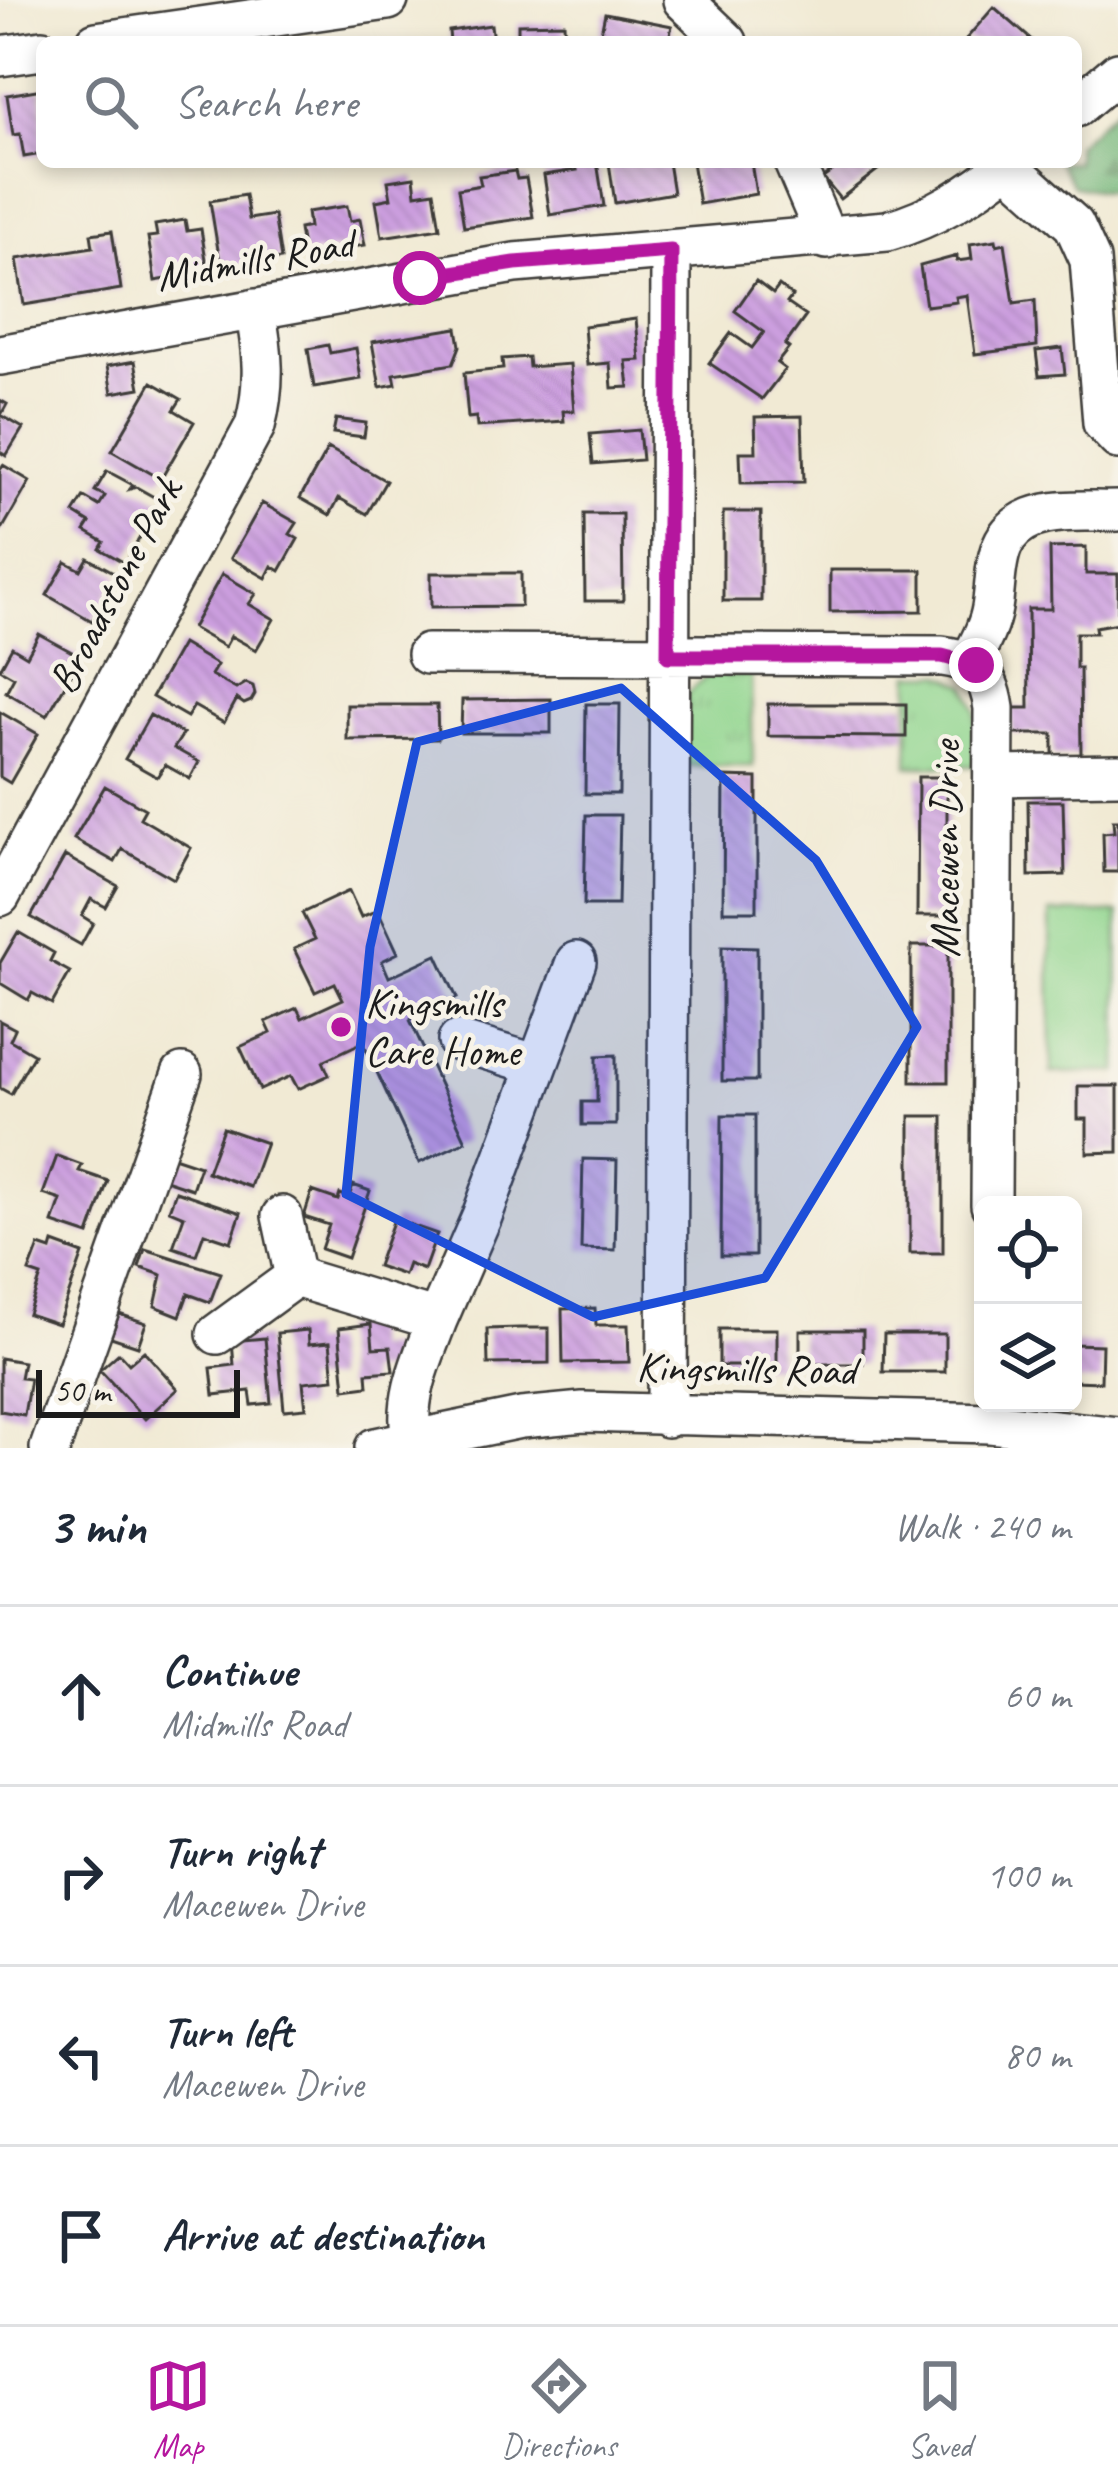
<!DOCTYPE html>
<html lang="en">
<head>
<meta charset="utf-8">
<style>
  body { margin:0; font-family:Caveat,sans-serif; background:#f6f6f7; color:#1f2937 }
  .controls { position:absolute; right:36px; bottom:36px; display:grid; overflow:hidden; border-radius:18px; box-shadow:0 6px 18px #0003 }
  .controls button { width:108px; height:108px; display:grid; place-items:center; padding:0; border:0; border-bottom:3px solid #e0e1e3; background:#fff; color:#1f2937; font:60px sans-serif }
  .scale { position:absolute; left:36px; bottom:30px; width:204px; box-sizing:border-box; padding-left:12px; border:6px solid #1c1c1c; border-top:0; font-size:33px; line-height:42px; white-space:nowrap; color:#1c1c1c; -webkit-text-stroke:9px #f7f3e8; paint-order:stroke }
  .stop { position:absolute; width:36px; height:36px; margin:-27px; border:9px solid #b5179e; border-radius:50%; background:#fff }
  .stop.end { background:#b5179e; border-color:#fff; box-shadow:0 3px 12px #0008 }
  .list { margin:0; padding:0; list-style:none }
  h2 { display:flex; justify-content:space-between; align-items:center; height:156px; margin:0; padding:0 48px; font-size:51px }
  h2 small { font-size:39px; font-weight:400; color:#747a83 }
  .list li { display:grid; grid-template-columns:78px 1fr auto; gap:36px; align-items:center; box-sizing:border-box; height:180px; padding:0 48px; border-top:3px solid #e0e1e3 }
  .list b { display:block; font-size:45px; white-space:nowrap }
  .list p { margin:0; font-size:39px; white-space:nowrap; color:#747a83 }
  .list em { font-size:39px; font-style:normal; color:#747a83 }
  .icon { flex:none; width:66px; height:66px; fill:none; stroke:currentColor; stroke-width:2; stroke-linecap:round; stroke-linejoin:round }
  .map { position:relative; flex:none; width:1118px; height:1448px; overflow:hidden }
  .search { position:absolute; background:#fff; box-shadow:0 6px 18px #0003; left:36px; right:36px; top:36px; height:132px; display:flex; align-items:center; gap:30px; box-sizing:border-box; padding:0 42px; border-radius:18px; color:#747a83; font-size:45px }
  .sheet { height:876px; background:#fff }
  nav { display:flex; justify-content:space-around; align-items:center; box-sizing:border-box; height:168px; border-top:3px solid #e0e1e3; background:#fff; font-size:33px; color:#747a83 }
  nav a { display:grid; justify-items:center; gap:6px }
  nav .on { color:#b5179e }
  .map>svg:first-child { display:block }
</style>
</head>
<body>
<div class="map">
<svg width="1118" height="1448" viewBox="0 0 1118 1448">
  <defs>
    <pattern id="grass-tufts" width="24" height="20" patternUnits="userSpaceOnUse" patternTransform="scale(3)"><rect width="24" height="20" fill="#90d58e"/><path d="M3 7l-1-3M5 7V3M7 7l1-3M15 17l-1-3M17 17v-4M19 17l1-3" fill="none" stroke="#7cb67a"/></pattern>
    <pattern id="forest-firs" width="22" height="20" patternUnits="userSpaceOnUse" patternTransform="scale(3)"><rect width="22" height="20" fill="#74b679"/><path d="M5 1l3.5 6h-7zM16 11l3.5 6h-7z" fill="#5e9362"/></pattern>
    <pattern id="building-back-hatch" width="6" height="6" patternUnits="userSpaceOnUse" patternTransform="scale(3)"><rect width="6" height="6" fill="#cc9fdf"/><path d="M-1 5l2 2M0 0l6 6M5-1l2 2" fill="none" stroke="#af88bf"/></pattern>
  </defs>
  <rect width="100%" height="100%" fill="#f7f3e8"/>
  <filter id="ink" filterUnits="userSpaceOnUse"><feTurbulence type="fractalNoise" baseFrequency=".00833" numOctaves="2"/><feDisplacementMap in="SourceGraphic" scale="24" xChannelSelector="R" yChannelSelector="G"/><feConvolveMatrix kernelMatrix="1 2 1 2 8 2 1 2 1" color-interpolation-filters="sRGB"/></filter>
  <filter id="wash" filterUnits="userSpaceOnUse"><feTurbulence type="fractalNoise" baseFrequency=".004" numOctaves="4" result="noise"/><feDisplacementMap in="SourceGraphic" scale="48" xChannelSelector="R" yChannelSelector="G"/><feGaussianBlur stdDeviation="2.7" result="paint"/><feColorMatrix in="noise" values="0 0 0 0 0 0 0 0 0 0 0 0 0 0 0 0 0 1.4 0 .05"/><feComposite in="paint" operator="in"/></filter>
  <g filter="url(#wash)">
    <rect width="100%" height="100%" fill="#f1ead4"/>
    <path fill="url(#grass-tufts)" stroke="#567855" stroke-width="3" d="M720,674H751L753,766H684L687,694L706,677Z
      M911,674H941L966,685L976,710V766H908Z"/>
    <path fill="url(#forest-firs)" stroke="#48694a" stroke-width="3" d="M1118,106V194L1073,186L1058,162H1076V145Z"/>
    <path fill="#90d58e" stroke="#567855" stroke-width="3" d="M1118,913V1072L1051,1073L1050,913Z"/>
    <g id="blocks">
      <path fill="url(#building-back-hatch)" d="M994,7L1034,42H970L966,39Z
        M605,13L672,26L668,42H599Z
        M564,23L565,42H518V24Z
        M491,25L493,42H450L449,31Z
        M42,89V154L24,157L20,134L13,135L7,95Z
        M575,162H597L604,206L550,215L544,175L577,170Z
        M668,162L673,193L615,203L609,163Z
        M692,162H751L756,194L699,204Z
        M845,162H888L840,199L823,178Z
        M515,171L517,179L526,178L533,217L464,227L458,189L481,185L479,176Z
        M414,177L416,194L434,191L440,228L382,237L376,201L391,198L388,181Z
        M245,195L249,219L274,215L281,259L221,268L210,201Z
        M347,206L350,221L360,219L365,245L303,255L299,229L309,227L307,212Z
        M185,220L187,231L201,229L208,272L155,281L148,237L157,236L155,225Z
        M112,231L121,289L24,305L17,259L93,247L91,234Z
        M996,240L997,245L1005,243L1014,303L1035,300L1037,346L975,354L967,295L956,297L957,302L926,306L920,266L957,256V261L972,259L970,244Z
        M756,281L773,294L779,286L792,296L787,303L806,316L785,345L789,348L777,363L785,369L762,399L709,363L731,333L752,348L764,332L735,311Z
        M636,319L640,360L626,361L629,387L612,388L610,363L587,365L584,326Z
        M457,328L460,346L453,364L394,374L396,384L380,387L372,342Z
        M328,345L330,353L356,348L361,379L314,387L308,349Z
        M1062,348L1065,374L1039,376L1036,351Z
        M528,357L529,367L570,364L574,411H563L564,421L477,427L476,417L468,418L464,373L503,369L502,359Z
        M135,361L140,388L112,393L107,366Z
        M152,382L181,399L174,410L194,422L161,479L112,451Z
        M0,400L7,404L1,415L23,428L6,456L0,452Z
        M802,416L804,482L741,483L740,452H756L755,417Z
        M336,419L366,423L364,437L333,433Z
        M639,430L642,460L593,464L590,434Z
        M328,448L386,481L367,514L339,498L330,515L300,498Z
        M3,465L30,481L0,533V470Z
        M107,471L133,485L130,489L136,487L161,501L125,563L100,549L104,542L85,531L90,523L74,513L84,497L99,506L105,496L95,491Z
        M262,503L297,523L290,534L298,539L280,571L272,566L266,578L231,558Z
        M723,512H761V601H723Z
        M584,514H622L623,601H585Z
        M1086,547V574H1118V623L1095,627L1096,633H1076V668H1080L1081,755L1053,756V734H1012V708H1029L1028,609H1051L1050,548Z
        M88,558L119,575L92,621L47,595L66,562L81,570Z
        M830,570H922V611L830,612Z
        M431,573H521V606L431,607Z
        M222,574L256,594L249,604L274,619L256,650L231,636L225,647L192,628Z
        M39,634L81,657L47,716L6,692L14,677L0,669L12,647L27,656Z
        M182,644L217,665L211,675L236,689L246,683L253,686L255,694L251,701L244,704L237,699L224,723L194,706L187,717L152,697Z
        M551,699V733H461L462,700Z
        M586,704H620L619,794H585Z
        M768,704H906V737L768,736Z
        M347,705H437L438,739L347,740Z
        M0,712L38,734L10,783L0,777Z
        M150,715L183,734L174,748L199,762L190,779L165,765L157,777L125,759Z
        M724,777L757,778V911H723Z
        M918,777H947V916H917Z
        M105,786L145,809L140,818L191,848L174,879L122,849L115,862L74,839Z
        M1028,801H1063L1065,875L1029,876Z
        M586,815H620L618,905H584Z
        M1113,820H1118V872H1104L1103,833L1114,832Z
        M65,856L118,886L106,907L91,899L82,916L93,923L81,945L31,917Z
        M349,891L361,917L378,910L398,953L382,961L389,977L437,955L457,998L410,1020L466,1141L419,1163L363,1042L323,1061L329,1075L298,1089L291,1076L260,1090L240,1047L271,1033L266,1022L297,1008L302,1018L343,999L335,983L315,992L294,949L315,939L302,913Z
        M18,932L54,953L50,961L70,972L52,1004L32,993L28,1000L0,983V963Z
        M722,946L757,947V1081H722Z
        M911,946H948V1082H911Z
        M0,1021L15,1029L10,1040L34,1054L11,1094L0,1088Z
        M616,1055V1125H582V1102H597V1056Z
        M1078,1086H1118V1152L1087,1153V1119H1078Z
        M722,1115H755V1256H721Z
        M910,1116H943V1253H910Z
        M223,1128L266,1143L250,1187L207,1172Z
        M57,1156L82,1165L79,1171L108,1181L89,1235L53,1223L61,1200L43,1194Z
        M173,1157L200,1166L192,1189L165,1180Z
        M583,1159L617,1160L615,1250L581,1249Z
        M353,1185L370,1191L347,1258L321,1249L329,1225L304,1217L312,1191L338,1200L340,1194L349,1197Z
        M176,1191L241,1213L231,1242L204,1233L196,1255L173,1247L184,1216L169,1210Z
        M394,1219L437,1234L424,1270L408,1264L404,1275L377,1266Z
        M53,1243L83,1254L58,1324L28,1314L41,1276L29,1272L39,1246L51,1250Z
        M145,1249L221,1273L210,1302L188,1294L180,1316L155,1306L162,1275L139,1267Z
        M595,1308L596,1325H628L629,1362L563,1363L562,1309Z
        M119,1314L146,1323L138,1346L111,1337Z
        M371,1324L373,1348L390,1347L393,1371L367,1373L368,1386L345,1389L339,1328Z
        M519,1328H549V1363L488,1364L487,1329Z
        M719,1329H777V1366H719Z
        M308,1330L309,1344L330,1342L334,1379L303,1382L306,1408L284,1410L277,1333Z
        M800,1330H863V1364H800Z
        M884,1334H945V1372H883Z
        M265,1338L271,1403L252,1405L250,1391L214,1395L211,1368L234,1365L232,1341Z
        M1073,1344L1102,1345L1101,1382L1073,1381Z
        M144,1351L178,1389L145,1419L100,1370L119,1353L129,1364Z
        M0,1358L23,1362L20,1378L30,1379L24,1415L0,1411Z"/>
    </g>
  </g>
  <g filter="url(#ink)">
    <use href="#blocks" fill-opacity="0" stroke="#3c3b38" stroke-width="3"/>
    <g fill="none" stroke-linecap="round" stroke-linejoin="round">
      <g stroke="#3c3b38" stroke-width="44">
        <path id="minor" d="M683,0L727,42
          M96,42L388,0
          M0,56L42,50
          M1076,107L1118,72
          M794,162L827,239
          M1007,165L1074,225L1090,260L1103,423L1118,439
          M0,355L515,263L887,231C936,217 971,194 1011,162
          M427,654L942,656C976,660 989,674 994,708L991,1205
          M970,662C979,644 989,627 992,608C998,573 991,534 1032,518C1058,508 1090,512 1118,511
          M994,776L1118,774
          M0,896L255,426C266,384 263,351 255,309
          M458,1041L538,1065
          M282,1216L295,1277
          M437,1320L482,1216L576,962
          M217,1334L295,1277L437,1320C423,1358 403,1398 412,1439
          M667,1417L671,251
          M50,1448L182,1074
          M375,1448L521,1418L583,1412L990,1423L1118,1437"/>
      </g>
      <use href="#minor" stroke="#fff" stroke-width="39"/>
    </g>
  </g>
  <g fill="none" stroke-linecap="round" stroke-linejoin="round" filter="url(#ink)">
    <path stroke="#b5179e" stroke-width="15" d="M420,278L515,263L671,251L668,656H942L976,665"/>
  </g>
  <path fill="#1d4ed8" fill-opacity="0.2" stroke="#1d4ed8" stroke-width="9" stroke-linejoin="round" d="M621,688L816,860L917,1027L765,1278L593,1317L346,1194L370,947L417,742Z"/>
  <circle fill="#b5179e" stroke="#f7f3e8" stroke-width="4.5" cx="341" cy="1027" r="12"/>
  <g text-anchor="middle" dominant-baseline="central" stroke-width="9" stroke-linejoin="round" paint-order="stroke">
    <g font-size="42" fill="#1c1c1c" stroke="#f7f3e8">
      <text transform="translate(255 260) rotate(-10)">Midmills Road</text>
      <text transform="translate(115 586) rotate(-62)">Broadstone Park</text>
      <text transform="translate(945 849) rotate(-90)">Macewen Drive</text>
      <text transform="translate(746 1369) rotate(1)">Kingsmills Road</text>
    </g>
    <g font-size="42" fill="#1c1c1c" stroke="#f7f3e8" text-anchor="start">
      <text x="365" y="1003">Kingsmills<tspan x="365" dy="48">Care Home</tspan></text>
    </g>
  </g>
</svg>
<div class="controls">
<button><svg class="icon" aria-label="locate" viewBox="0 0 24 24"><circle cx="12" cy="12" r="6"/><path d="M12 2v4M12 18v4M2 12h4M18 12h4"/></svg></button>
<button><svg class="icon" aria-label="layers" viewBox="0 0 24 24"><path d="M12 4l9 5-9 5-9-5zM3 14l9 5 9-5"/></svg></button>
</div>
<div class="scale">50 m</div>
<div class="stop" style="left:420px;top:278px"></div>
<div class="stop end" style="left:976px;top:665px"></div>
<div class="search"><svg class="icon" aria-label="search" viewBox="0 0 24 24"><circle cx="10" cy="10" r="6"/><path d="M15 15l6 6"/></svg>Search here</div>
</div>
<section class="sheet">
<h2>3 min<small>Walk · 240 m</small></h2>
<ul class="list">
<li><svg class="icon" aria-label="ahead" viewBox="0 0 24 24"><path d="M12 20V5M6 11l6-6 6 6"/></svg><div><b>Continue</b><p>Midmills Road</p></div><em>60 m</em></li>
<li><svg class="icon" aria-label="right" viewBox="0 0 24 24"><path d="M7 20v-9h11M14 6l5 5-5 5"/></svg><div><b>Turn right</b><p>Macewen Drive</p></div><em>100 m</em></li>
<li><svg class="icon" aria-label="left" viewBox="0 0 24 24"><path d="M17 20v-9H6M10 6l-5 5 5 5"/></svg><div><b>Turn left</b><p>Macewen Drive</p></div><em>80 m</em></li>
<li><svg class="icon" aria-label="arrive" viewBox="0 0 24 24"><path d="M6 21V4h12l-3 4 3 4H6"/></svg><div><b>Arrive at destination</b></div></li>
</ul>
</section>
<nav>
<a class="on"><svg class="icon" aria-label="map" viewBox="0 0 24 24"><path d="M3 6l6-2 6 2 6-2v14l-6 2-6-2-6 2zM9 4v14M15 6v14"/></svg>Map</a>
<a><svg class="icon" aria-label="directions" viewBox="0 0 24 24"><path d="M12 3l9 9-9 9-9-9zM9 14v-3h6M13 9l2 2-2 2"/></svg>Directions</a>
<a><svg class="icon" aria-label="saved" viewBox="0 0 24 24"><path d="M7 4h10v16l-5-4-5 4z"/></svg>Saved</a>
</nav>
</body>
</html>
